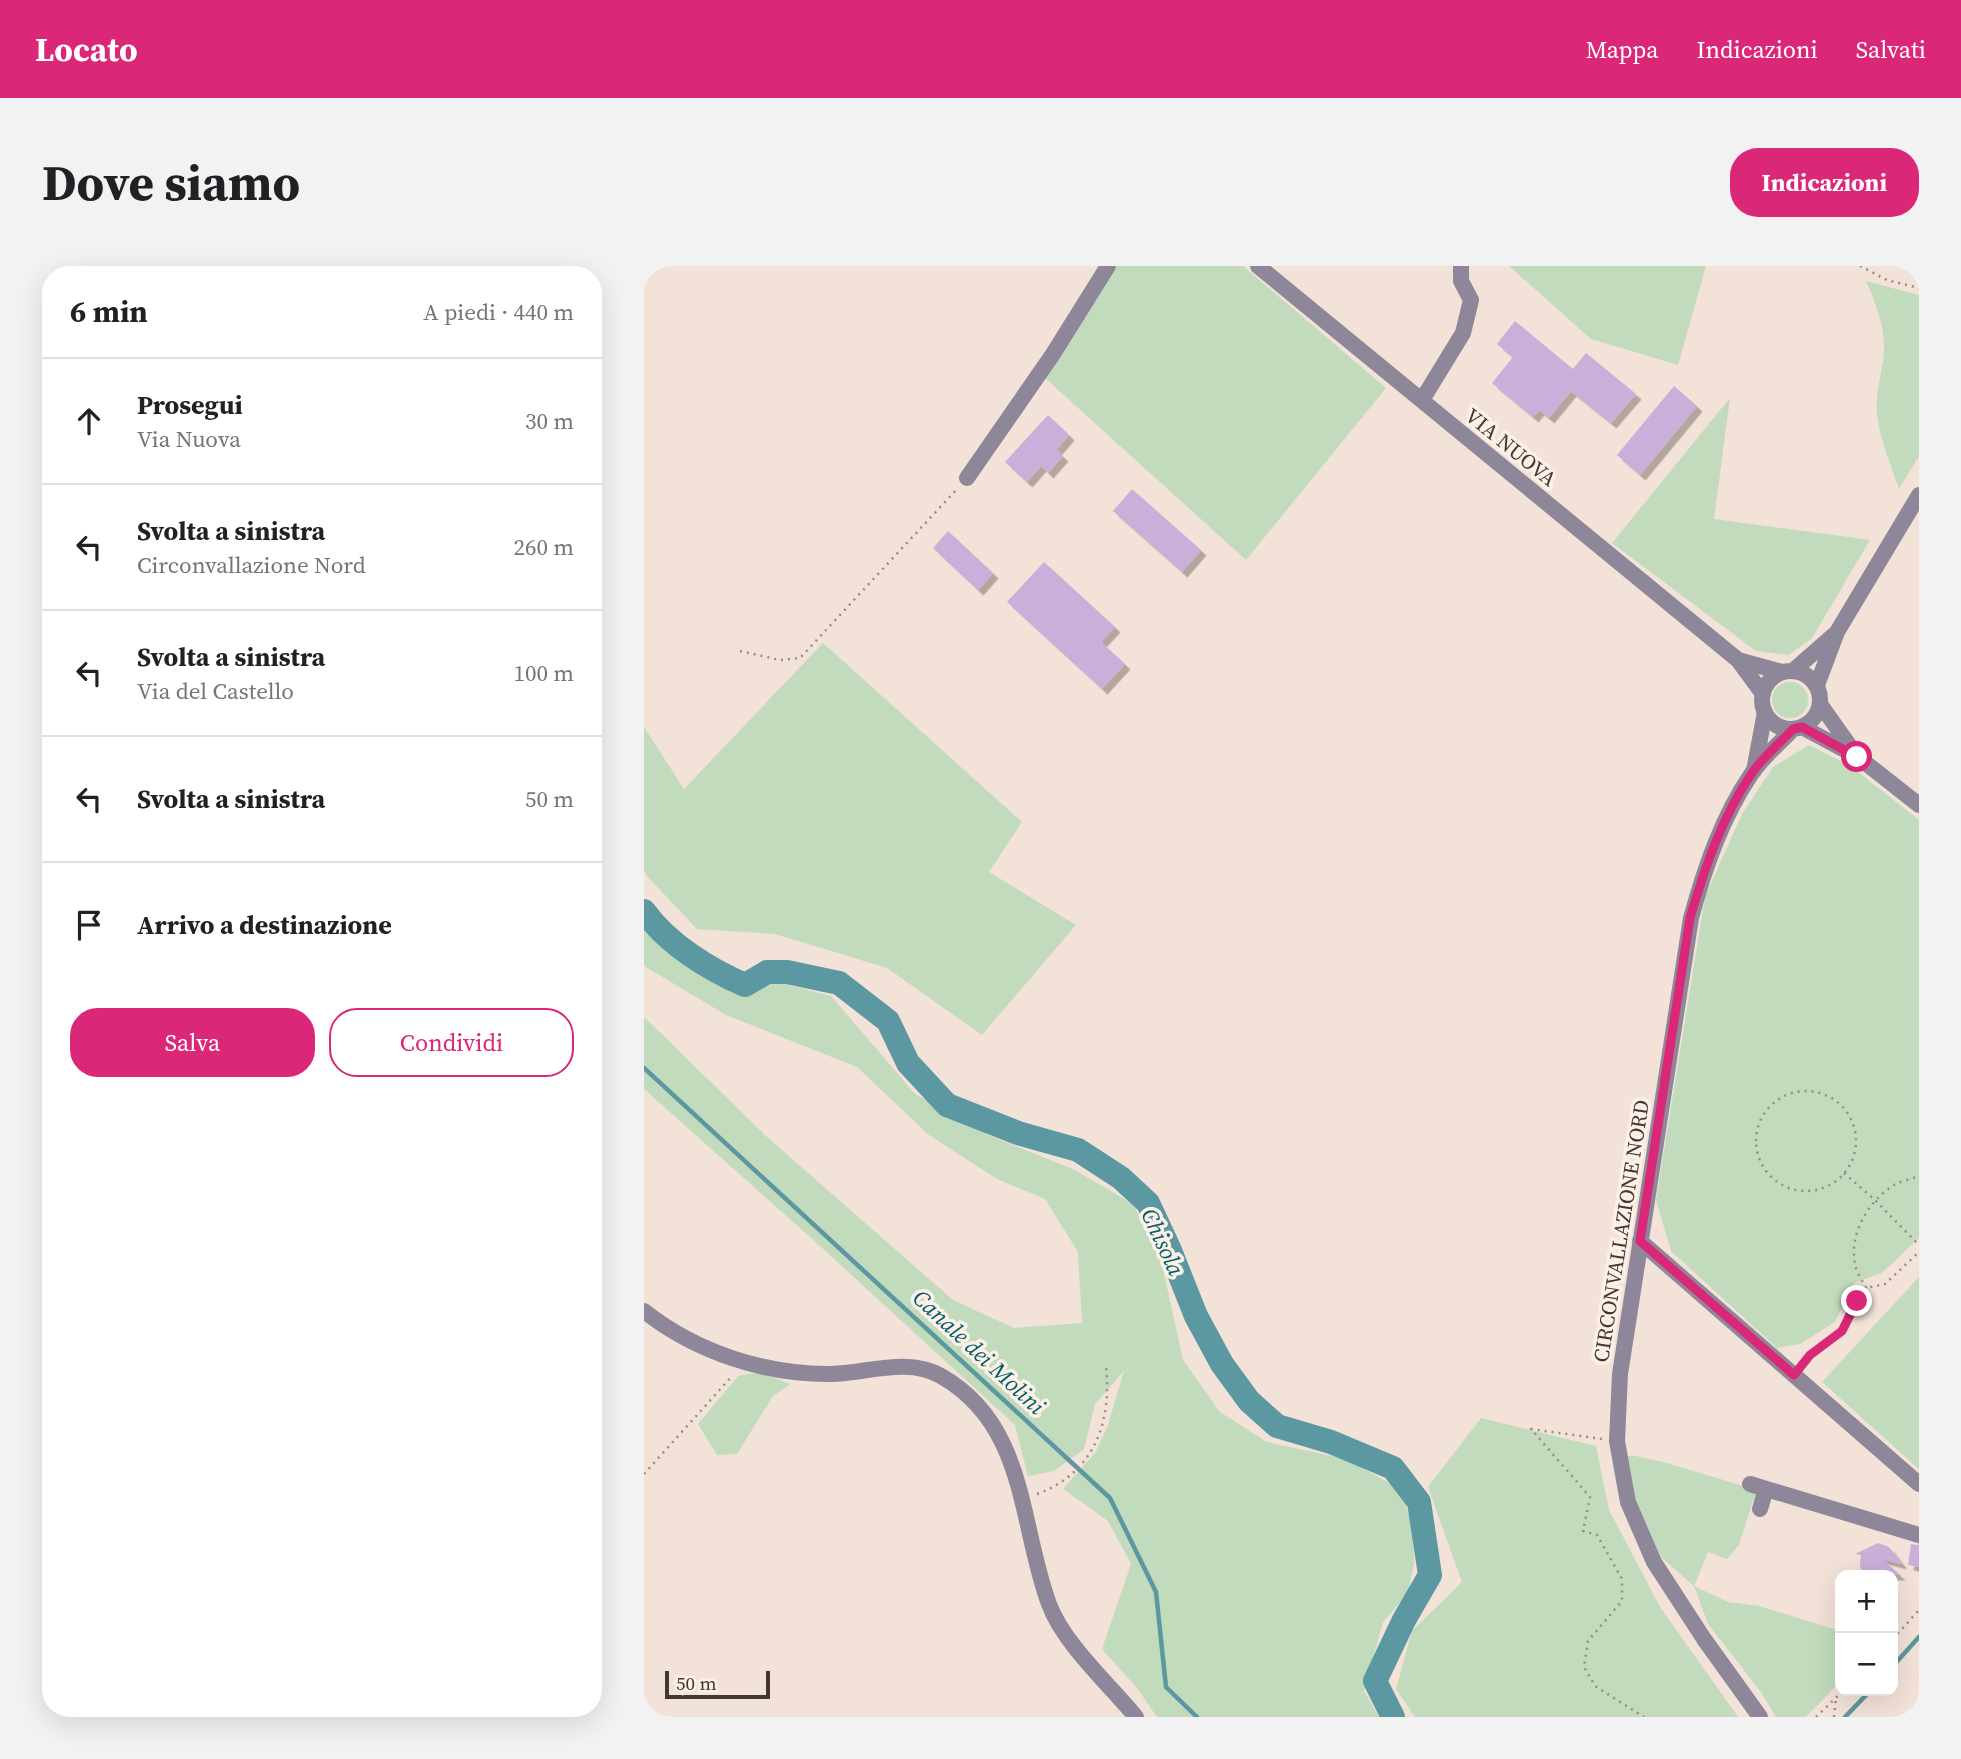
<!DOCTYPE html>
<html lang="it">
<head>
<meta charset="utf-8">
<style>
  body { margin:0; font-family:"Source Serif 4",serif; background:#f2f2f2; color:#202124 }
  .controls { position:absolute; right:21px; bottom:21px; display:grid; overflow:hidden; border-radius:14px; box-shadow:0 7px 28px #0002 }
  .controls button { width:63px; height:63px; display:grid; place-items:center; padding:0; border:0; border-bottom:2px solid #e0e0e0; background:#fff; color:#202124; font:35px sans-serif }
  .scale { position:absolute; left:21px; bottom:18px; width:105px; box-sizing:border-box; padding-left:7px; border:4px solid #3f3834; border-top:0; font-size:19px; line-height:24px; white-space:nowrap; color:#3f3834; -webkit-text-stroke:5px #fdf0e7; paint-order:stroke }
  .stop { position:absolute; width:21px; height:21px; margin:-16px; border:5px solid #db2777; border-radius:50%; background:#fff }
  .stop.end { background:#db2777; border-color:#fff; box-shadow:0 2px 7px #0008 }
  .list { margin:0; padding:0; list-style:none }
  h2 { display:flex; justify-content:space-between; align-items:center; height:91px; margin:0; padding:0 28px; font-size:30px }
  h2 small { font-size:23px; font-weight:400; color:#757577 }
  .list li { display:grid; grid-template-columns:46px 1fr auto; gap:21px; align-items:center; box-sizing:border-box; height:126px; padding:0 28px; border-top:2px solid #e0e0e0 }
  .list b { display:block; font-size:26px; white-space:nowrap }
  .list p { margin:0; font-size:23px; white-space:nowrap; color:#757577 }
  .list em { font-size:23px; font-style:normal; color:#757577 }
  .actions { display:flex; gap:14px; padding:21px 28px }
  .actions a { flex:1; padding:16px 0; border:2px solid #db2777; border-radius:28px; text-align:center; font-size:24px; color:#db2777 }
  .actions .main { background:#db2777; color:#fff }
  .icon { flex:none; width:38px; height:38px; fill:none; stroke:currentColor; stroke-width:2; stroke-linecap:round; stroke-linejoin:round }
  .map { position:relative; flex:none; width:1275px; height:1451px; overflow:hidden; border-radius:28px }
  header { display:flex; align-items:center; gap:42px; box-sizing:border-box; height:98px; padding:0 35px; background:#db2777; color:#fff }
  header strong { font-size:33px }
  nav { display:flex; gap:38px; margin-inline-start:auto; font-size:24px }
  .intro { display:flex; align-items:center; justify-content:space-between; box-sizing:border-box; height:168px; padding:0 42px }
  h1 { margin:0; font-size:49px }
  .button { padding:18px 32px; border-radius:28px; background:#db2777; color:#fff; font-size:24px; font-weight:700 }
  main { display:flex; gap:42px; padding:0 42px }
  aside { flex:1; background:#fff; border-radius:28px; box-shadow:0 7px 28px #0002 }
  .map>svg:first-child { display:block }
</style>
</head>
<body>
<header>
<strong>Locato</strong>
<nav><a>Mappa</a><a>Indicazioni</a><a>Salvati</a></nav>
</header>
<div class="intro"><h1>Dove siamo</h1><a class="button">Indicazioni</a></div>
<main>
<aside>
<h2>6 min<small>A piedi · 440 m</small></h2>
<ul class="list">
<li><svg class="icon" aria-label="ahead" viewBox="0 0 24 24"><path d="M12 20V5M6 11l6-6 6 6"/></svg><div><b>Prosegui</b><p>Via Nuova</p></div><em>30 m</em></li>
<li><svg class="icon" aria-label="left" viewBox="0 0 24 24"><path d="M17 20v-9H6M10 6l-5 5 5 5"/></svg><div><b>Svolta a sinistra</b><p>Circonvallazione Nord</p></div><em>260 m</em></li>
<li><svg class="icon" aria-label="left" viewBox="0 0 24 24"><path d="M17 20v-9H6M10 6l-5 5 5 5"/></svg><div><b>Svolta a sinistra</b><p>Via del Castello</p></div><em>100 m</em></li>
<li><svg class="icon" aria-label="left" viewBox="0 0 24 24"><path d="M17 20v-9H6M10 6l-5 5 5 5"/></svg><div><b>Svolta a sinistra</b></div><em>50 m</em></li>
<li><svg class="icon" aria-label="arrive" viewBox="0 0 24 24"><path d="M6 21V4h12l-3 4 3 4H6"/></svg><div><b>Arrivo a destinazione</b></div></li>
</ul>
<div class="actions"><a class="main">Salva</a><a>Condividi</a></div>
</aside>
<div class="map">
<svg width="1275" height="1451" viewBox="0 0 1275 1451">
  <defs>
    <filter id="shadow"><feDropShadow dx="5.5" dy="5.5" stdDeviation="0" flood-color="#0004"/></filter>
  </defs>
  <rect width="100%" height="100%" fill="#f3e2d7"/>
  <path fill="#c1dbbc" d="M473,0H599L742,122L602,294L401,112Z
    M865,0H1062L1034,99L947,73Z
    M1222,15L1275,29V190L1255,223C1247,199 1236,174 1233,149C1231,124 1239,106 1240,84C1241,60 1231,36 1222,15Z
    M1086,132L1070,253L1226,274L1168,372L1145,389L1112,385L968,277Z
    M179,377L378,556L345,606L432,659L338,769L243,702L131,668L53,663L2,609L0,603V461L40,523Z
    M1128 434a18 18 0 1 1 36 0a18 18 0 1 1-36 0Z
    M1165,479L1205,499L1275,554V972L1238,1007L1210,1017L1191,1056L1156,1078L1133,1082L1027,985L1012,934L1061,631L1098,548L1129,501Z
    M0,666L72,716L101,726L129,715L187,730L271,828L344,869L429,903L489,938L517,994L539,1094L576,1146L623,1176L702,1193L758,1224L769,1264L770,1298L764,1327L739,1356L720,1425L735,1451H513L493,1422L458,1383L487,1298L464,1255L419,1223L451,1187L463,1162L480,1105L451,1138L440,1183L410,1205L384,1210L371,1159L165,970L0,823V751L122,870L309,1034L370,1062L438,1057L434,986L401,933L353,913L285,869L213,801L82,749L0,700Z
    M1275,1011V1203L1178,1116Z
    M116,1106L146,1118L129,1130L93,1188L73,1189L54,1158L94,1110Z
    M837,1152L952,1180L965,1244L1016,1341L1094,1451H771L752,1423L768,1365L818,1316L784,1221Z
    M984,1190H992L1023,1197L1116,1225L1114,1235L1109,1234L1095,1279L1083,1293L1064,1286L1050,1320L1084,1336L1115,1340L1196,1365V1416L1162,1451H1132L1117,1426L1064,1358L1050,1320L1017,1291L992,1234Z"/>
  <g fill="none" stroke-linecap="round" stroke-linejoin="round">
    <path stroke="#5b98a2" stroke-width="4.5" d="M0,802L466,1232L512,1326L522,1421L553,1451
      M1249,1400L1275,1371
      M1201,1451L1226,1425"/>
    <path stroke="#5b98a2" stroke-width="24" d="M0,645C24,678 64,703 101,719L123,706H143L195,717L244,755L264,797L303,839L374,867L434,884L477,912L504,937L525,982L552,1050L578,1098L605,1135L633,1160L687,1176L749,1202L775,1236L786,1309L760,1354L731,1415L749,1451"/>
  </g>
  <path fill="#c9afd9" filter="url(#shadow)" d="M871,55L929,103L942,87L992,128L967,157L927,125L905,152L895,144L889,151L848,117L869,91L853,78Z
    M1030,120L1053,140L996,209L973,189Z
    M404,149L425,169L412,184L419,190L404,207L397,200L383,216L361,196Z
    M488,223L557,284L538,306L469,245Z
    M304,265L349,307L334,324L289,282Z
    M400,296L471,361L457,376L481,398L458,423L363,336Z
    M1234,1277L1245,1281L1258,1298L1238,1293L1256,1309H1221L1217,1304L1216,1298L1217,1289L1211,1288Z
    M1267,1278L1275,1279V1301L1264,1299Z"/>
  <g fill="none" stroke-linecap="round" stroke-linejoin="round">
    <path stroke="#988c85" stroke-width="2.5" stroke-dasharray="2 5" stroke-linecap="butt" d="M1216,0L1243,14L1275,22
      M96,385L136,394L156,392L314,222
      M1112 875a50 50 0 1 1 100 0a50 50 0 1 1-100 0Z
      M1200,907L1231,934L1275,979
      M1222,1022C1218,1014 1212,1006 1211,998C1205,968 1224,935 1250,919C1257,915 1267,913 1275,910
      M1159,1098C1169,1084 1186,1078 1197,1066C1207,1055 1212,1035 1222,1022L1241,1018L1275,986
      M958,1173L887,1163L946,1231L939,1265L953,1269L978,1313V1335L944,1375L940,1401L951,1420L1000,1451
      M0,1208L89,1109
      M393,1228C450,1207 468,1157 462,1100
      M1249,1373L1275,1344
      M1172,1451L1199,1425
      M1190,1451L1192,1432"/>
    <path stroke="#8e879a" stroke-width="16" d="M614,0L1094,394L1119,428
      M778,134L819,67L827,34L817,15V0
      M323,212L409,88L464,0
      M1094,394L1138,406
      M1150,404L1191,368
      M1118 434a29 29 0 1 1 58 0a29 29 0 1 1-58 0Z
      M1173,419L1193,366L1275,229
      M1176,438L1210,486
      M1158,461L1214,491L1275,539
      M1110,505L1121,446
      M996,975L1275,1218
      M0,1045C52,1086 121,1109 188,1108C223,1107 264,1091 297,1110C383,1159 375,1257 405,1338C419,1377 465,1418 492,1451
      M1106,1218L1275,1269
      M1116,1243L1122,1223
      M1116,1451L1060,1373L1010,1296L984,1236L973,1175L976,1108L1047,652C1061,601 1078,551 1108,507C1119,491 1136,477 1149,463"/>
  </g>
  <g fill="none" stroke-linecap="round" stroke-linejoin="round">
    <path stroke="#db2777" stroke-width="9" d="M1213,1035L1198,1065L1166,1089L1150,1109L996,975L1046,652C1061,601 1078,551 1108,507C1119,491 1136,477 1149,463L1158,461L1213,491"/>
  </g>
  <g text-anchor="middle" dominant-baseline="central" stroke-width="7" stroke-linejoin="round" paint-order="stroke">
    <g font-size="21" fill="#3f3834" stroke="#fdf0e7">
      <text transform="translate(867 181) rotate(39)">VIA NUOVA</text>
      <text transform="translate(977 965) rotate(-81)">CIRCONVALLAZIONE NORD</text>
    </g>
    <g font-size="23" font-style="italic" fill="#015e69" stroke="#fdf0e7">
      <text transform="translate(519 976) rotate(65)">Chisola</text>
      <text transform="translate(335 1086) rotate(43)">Canale dei Molini</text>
    </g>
  </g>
</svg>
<div class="controls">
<button>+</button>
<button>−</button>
</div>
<div class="scale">50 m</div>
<div class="stop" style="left:1213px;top:491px"></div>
<div class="stop end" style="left:1213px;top:1035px"></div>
</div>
</main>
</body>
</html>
